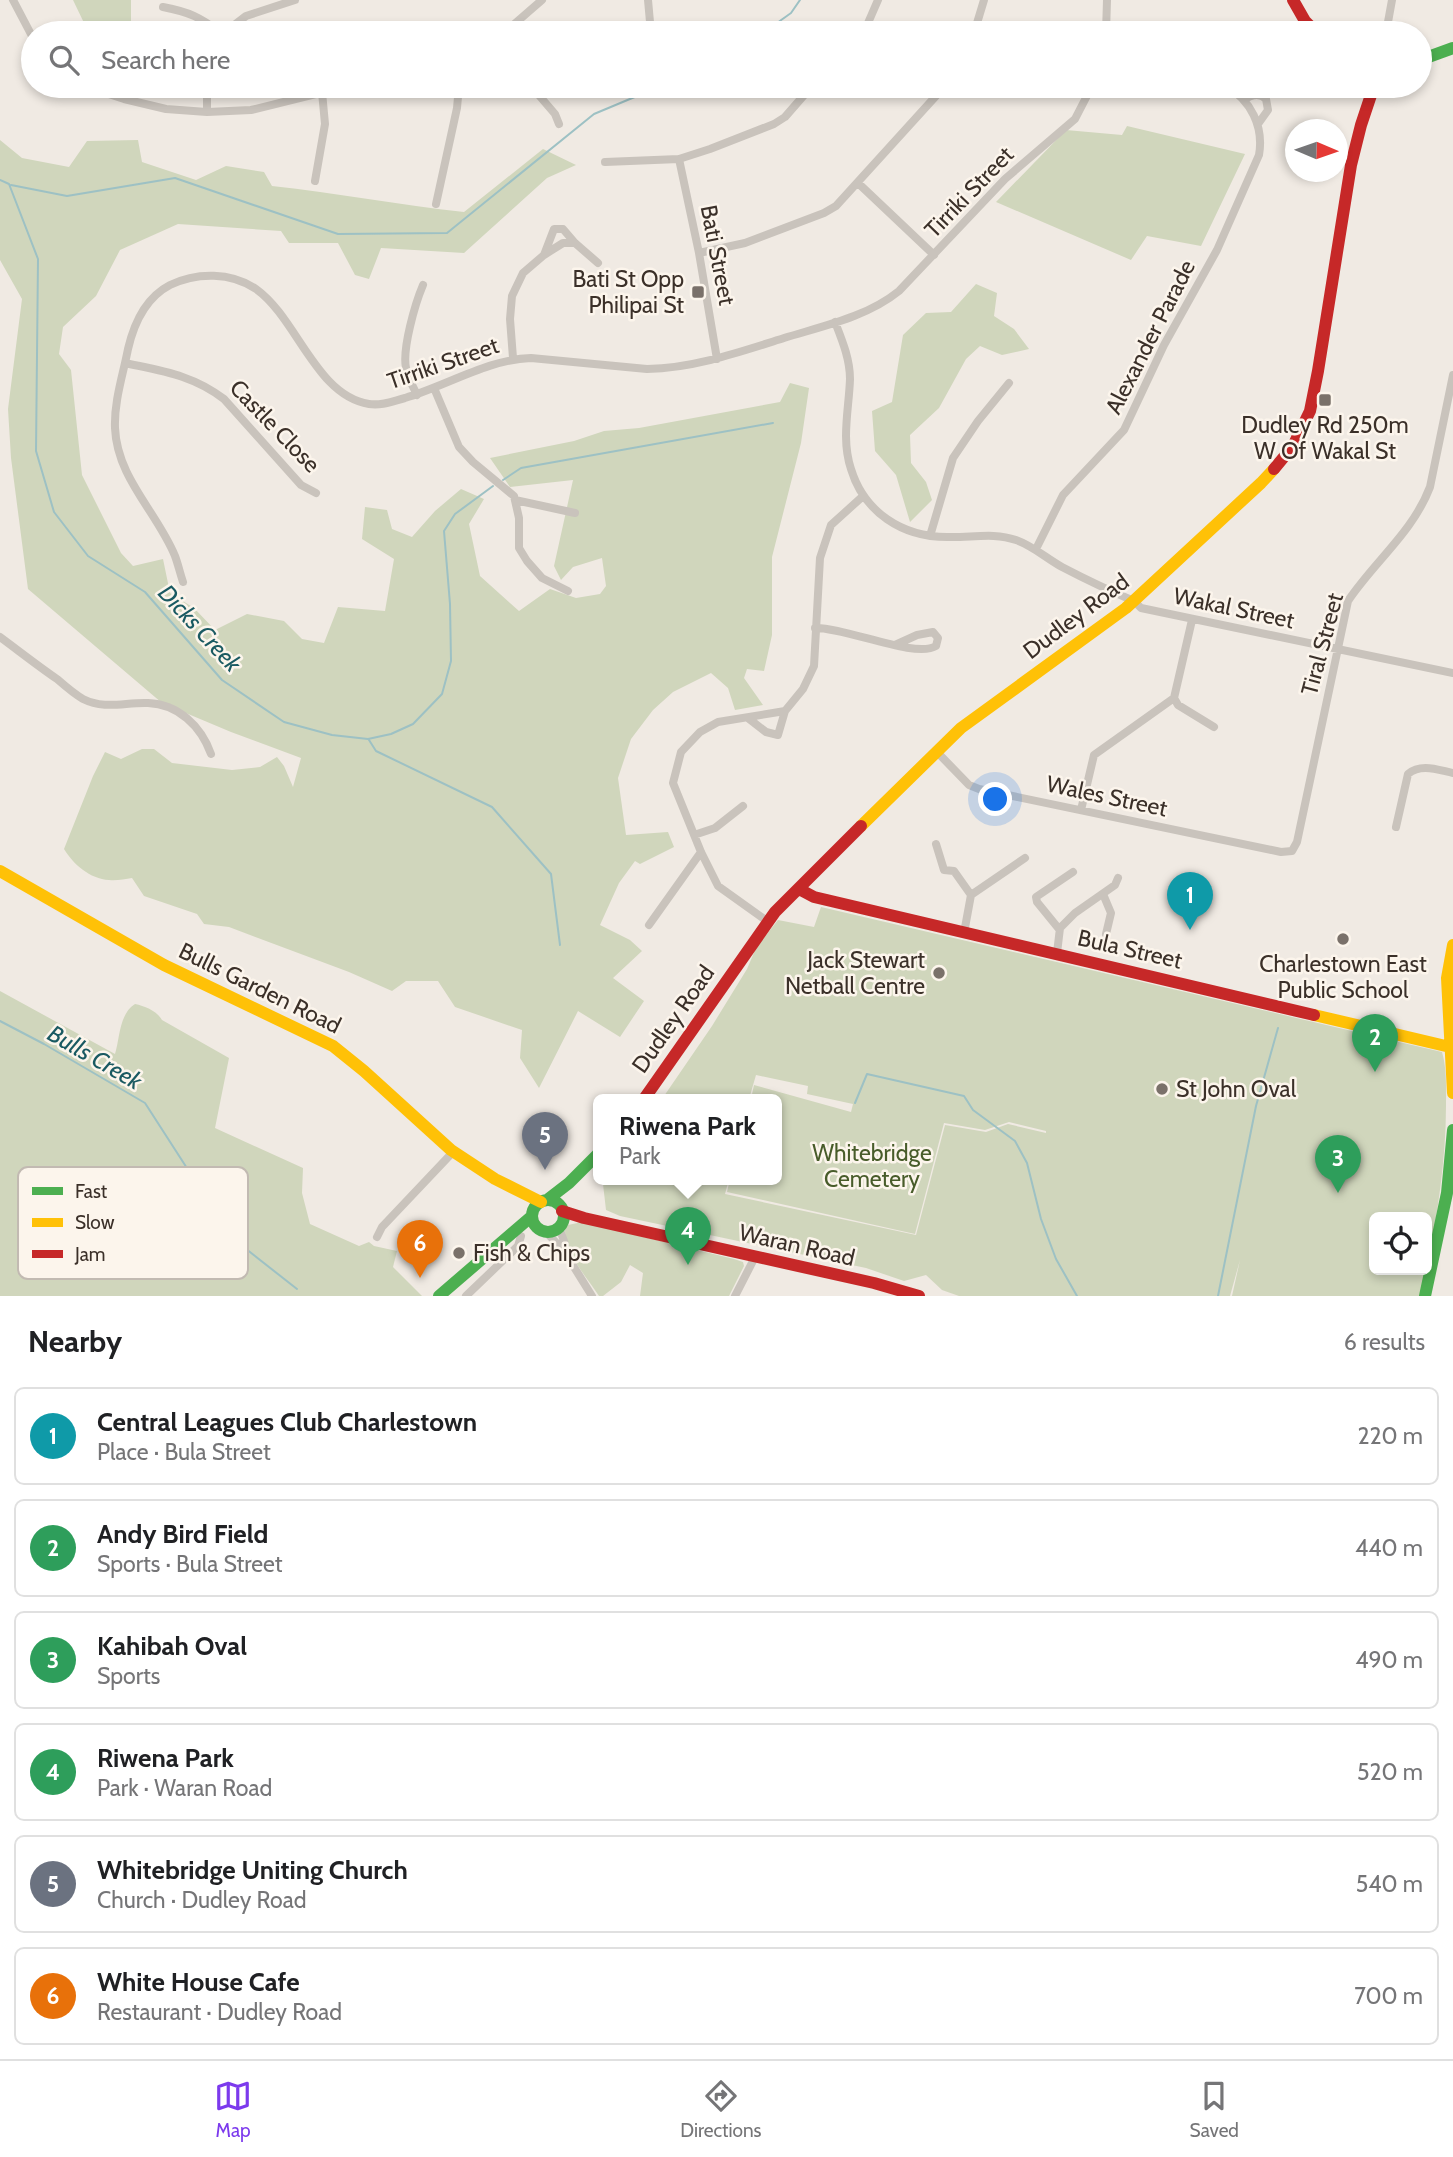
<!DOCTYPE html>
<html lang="en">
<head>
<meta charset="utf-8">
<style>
  body { margin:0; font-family:Cabin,sans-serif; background:#f6f6f6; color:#202124 }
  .controls { position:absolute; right:21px; bottom:21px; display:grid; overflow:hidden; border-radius:10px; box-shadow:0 4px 10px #0003 }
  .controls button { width:63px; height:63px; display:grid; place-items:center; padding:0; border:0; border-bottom:2px solid #e0e0e0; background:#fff; color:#202124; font:35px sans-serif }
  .compass { position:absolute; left:1285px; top:119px; width:63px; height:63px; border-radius:50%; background:#fff; box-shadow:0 4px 10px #0003; rotate:92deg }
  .you { position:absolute; left:996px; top:800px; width:24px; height:24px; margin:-18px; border:5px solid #fff; border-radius:50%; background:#1a73e8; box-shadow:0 0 0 10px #1a73e833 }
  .badge { display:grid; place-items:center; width:46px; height:46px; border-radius:50%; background:#7c3aed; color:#fff; font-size:23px; font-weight:700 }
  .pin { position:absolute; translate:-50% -58px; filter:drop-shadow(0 2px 4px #0008) }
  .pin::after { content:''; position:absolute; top:37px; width:24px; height:21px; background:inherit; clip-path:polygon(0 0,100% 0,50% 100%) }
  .popup { position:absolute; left:593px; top:1094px; width:189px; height:91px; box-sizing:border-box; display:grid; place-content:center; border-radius:10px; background:#fff; filter:drop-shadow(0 2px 5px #0005); font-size:23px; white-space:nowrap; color:#757577 }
  .popup b { font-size:26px; color:#202124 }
  .popup::after { content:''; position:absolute; left:50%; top:100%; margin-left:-14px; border:14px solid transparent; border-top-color:#fff }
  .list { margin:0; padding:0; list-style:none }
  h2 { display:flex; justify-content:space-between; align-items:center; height:91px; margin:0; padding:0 28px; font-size:30px }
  h2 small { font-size:23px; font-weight:400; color:#757577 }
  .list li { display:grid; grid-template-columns:46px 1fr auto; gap:21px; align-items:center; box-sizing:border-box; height:98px; margin:0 14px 14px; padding:0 14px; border:2px solid #e0e0e0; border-radius:10px }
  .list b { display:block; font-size:26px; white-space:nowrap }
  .list p { margin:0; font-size:23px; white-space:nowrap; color:#757577 }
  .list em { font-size:23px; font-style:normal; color:#757577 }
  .icon { flex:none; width:38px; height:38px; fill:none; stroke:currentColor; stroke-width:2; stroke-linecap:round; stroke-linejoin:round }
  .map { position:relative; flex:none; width:1453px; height:1296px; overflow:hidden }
  .search { position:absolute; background:#fff; box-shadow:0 4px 10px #0003; left:21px; right:21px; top:21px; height:77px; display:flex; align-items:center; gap:18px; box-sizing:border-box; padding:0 24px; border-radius:38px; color:#757577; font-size:26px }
  .sheet { height:763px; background:#fff }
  nav { display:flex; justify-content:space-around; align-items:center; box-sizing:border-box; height:98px; border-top:2px solid #e0e0e0; background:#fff; font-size:19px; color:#757577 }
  nav a { display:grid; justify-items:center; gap:4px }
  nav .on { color:#7c3aed }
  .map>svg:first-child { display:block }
</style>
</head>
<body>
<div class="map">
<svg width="1453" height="1296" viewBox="0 0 1453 1296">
  <rect width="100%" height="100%" fill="#f0eae3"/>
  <path fill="#d0d6bc" d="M73,0H131V33H113L85,25Z
    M1127,126L1245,154L1201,246L1147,236L1131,260L996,202L1066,130L1122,135Z
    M0,140L22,158L69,167L87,141L138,140L142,162L196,180L226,166L264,172L272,186C336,193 400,205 464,212L543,149L576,165L547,178L464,253L381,248L369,279L355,275L338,243H289L281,231L178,224L120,250L96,296L63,327L59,354L71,370L82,475L121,553L133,566L163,559L170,593L194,608L215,630L247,614L284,621L302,639L324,643L338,607L385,611L394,559L362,539L365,507L387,510L392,529L412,537L435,511L461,489L484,499L469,524L480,576L519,611L550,589L576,598L600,594L606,586L602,558L573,567L561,580L554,566L573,480L510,487L490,458L574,441L604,431L639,428L780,402L790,383L809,388L801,443L772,557V635L764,671L747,669L744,678L763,705L735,710L728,688L711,673L673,692L653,710L631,739L618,778L626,835L668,832L674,847L640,864L635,861L619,883L600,925L630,940L642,951L613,978L644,1001L620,1037L578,1011L539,1088L520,1058L522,1030L455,1007L438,981H406L392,991L349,972L229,927L204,924L197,914L144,896L132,878C125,879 116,881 109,880C90,879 73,864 64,849L93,776L105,752L121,759L142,749H154L172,763L232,770L260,767L277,757L284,766L293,787L301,758L231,732L162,703L28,589L11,458L8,409L22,299L0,260Z
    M976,284L997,293L994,316L1014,329L1029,349L1002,355L980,346L966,359L939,408L910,435L911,463L926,482L932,500L910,522L896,475L875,451L872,411L892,402L903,335L926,313L951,312Z
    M821,907L1442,1052C1447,1070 1446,1087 1446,1106C1446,1161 1437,1215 1427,1270V1217H1374V1270H1427L1422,1296H1232L1240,1260L1230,1296H959L942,1290L926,1275L904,1281L866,1268L620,1216L606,1210L603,1184L606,1179H729L725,1194L916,1235L945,1125L986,1132L1008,1124L1046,1133V1131L1009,1122L985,1130L944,1123L915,1234L727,1192L730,1179H777V1099H751L754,1085L851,1112L853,1104L807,1094L808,1086L756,1075L749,1099H662L712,1026L747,969L756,948L778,920L814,927Z
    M0,991L115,1054C120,1038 119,1014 135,1004C145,1006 157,1011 162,1020L229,1058L215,1128L303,1168L302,1193L310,1224L359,1246L369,1242L374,1246L397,1251L393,1267L422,1296H0Z
    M582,1222L734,1259L743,1262L744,1266L729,1296H640L643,1273L630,1265L621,1282L603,1296H599C586,1276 564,1253 565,1228L568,1225Z"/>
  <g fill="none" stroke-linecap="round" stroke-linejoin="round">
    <path stroke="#9dc1c4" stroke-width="2" d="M763,33L791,13L800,0
      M0,180L9,184L38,259L36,451L54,512L88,556L145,592L222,680L284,722L332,735L368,739L391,734L413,724L442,694L451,661L450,604L444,531L455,514L493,486
      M11,185L67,196L175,178L338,234L447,233L594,114L661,86
      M503,480L521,468L773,423
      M369,740L376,751L492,807L551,874L560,945
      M0,1021L44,1044L145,1103L232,1238L297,1289
      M855,1103L867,1074L964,1096L973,1110L1015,1141L1027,1163L1041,1219L1056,1259L1077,1296
      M1218,1296L1256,1106L1278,1028"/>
    <path stroke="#c9c3bc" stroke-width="8" d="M13,0L33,38
      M648,0L651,33
      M163,7C189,12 200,17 221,33
      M224,33L246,16L295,0
      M504,33L542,0
      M858,33L868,23L878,0
      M974,33L984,0
      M1106,33L1107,0
      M1386,33L1392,0
      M84,86L124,99L166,109L207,112L251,110L348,86
      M207,86V112
      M531,86L555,114L559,124
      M1244,100C1251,95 1259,92 1266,99L1268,110L1258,124
      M679,159L699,253L717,359
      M605,162L679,159L710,149L774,124L785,117L812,86
      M315,181L325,124L322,92
      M858,183L934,255
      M436,204L457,108L459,86
      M699,253L745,243L824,213L836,206L945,86
      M544,255L563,243H575
      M835,322C842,340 850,359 850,379C849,409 841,439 851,469C864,512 902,537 947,537C970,538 994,532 1016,540C1033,546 1046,558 1062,567C1085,579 1110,591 1134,601L1141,608L1453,673
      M513,358L510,319L512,296L523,273L544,255L554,229H563L575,243L598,263
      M125,363C162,371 193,375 224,399L301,485L316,493
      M434,388L459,447L473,462L514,496L519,518V548L527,561L542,578L568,591
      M417,395C413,386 407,377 406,368C402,349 415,304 423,285
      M515,500L575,513
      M930,536L953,458L978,421L1009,383
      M1036,549L1063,495L1124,430L1164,345L1217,250L1259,155C1264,127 1251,100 1226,86
      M183,582C180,573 178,564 175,556C157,512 117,478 115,428C114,401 123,375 128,349C134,323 145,298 170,285C197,272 231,272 256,289C297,318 316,396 369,404C382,406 393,401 405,398C446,386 489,359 531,358L647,369C694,368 740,352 784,338C823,326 867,317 899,291L1005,179L1075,119L1092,86
      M815,628C844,627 916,659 936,646L938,638L933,632L917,635L895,645
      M0,637C19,651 38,666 57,679C65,686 74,694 83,699C105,710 125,702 148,703C178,704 201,726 211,754
      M1174,698L1178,705L1214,727
      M748,718L766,732L778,735L785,711
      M938,753L969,785L979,789L1281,852L1292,851L1297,842L1348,601C1374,562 1413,532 1430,487L1453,375
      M1081,810L1094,755L1174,698L1192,620
      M1396,827L1408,774C1421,763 1438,770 1453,773
      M694,835L715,828L743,806
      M936,844L944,870L954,871L971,895
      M1103,894L1111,913L1106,934
      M767,921L718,886L701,852L673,783L681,752L700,732L718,722L785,711L803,689L814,666L820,558L831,525L862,497
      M649,925L701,852
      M1059,929L1037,902L1036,897L1073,872
      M964,933L971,895L1025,858
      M1057,953L1060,928L1075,913L1115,885L1118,878
      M559,1227L565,1244L564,1251
      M546,1232L564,1251L592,1296
      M377,1237L382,1227L453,1152
      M466,1296L518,1246L521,1236
      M735,1296L755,1257"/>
    <path stroke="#4caf50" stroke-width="12" d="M1420,60L1453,48
      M547,1200L569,1183L599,1153
      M532 1216a16 16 0 1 1 32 0a16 16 0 1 1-32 0Z
      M439,1296L532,1216
      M1425,1296L1447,1193L1453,1130"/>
    <path stroke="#ffc107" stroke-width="12" d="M861,826L961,728L1126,608L1261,483L1274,469
      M0,871L164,965L333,1046L364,1071L451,1150L495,1179L541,1202
      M1453,945L1447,978L1453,1093
      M1314,1015L1450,1047"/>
    <path stroke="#c62828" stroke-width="12" d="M1293,0L1305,21L1317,33
      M1274,469L1293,446L1310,411L1318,371L1351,165L1361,125L1374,86
      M799,889L814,897L1314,1015
      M644,1099L775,912L861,826
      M562,1211L584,1218L874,1283L919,1296"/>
  </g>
  <g fill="#7a716a" stroke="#fcf5ec" stroke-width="2.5">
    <rect x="691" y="285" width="14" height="14" rx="3.5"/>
    <rect x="1318" y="393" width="14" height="14" rx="3.5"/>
    <circle cx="1343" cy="939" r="7"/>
    <circle cx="939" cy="973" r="7"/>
    <circle cx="1162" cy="1089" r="7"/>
    <circle cx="459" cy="1253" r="7"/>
  </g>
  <g text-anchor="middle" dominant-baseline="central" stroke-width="5" stroke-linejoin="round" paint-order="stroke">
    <g font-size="23" fill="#3b3029" stroke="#fcf5ec">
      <text transform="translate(969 192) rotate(-46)">Tirriki Street</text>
      <text transform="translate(718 255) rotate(79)">Bati Street</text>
      <text transform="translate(1150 337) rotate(-63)">Alexander Parade</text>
      <text transform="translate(443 363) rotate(-19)">Tirriki Street</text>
      <text transform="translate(275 426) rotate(46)">Castle Close</text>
      <text transform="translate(1234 608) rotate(12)">Wakal Street</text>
      <text transform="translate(1076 616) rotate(-37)">Dudley Road</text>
      <text transform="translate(1322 644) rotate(-75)">Tiral Street</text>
      <text transform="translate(1107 796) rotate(12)">Wales Street</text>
      <text transform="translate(1130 949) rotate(13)">Bula Street</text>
      <text transform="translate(260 988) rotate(26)">Bulls Garden Road</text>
      <text transform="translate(673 1019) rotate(-55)">Dudley Road</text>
      <text transform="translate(797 1245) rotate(13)">Waran Road</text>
    </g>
    <g font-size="23" fill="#3b3029" stroke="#fcf5ec" text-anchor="end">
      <text x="684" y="279">Bati St Opp<tspan x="684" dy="26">Philipai St</tspan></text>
      <text x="1325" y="425" text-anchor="middle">Dudley Rd 250m<tspan x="1325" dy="26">W Of Wakal St</tspan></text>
      <text x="925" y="960">Jack Stewart<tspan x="925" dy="26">Netball Centre</tspan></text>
      <text x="1343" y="964" text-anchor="middle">Charlestown East<tspan x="1343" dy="26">Public School</tspan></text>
      <text x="1176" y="1089" text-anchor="start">St John Oval</text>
      <text x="473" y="1253" text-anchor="start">Fish &amp; Chips</text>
    </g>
    <g font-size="23" fill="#485c2a" stroke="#fcf5ec">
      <text x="872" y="1153">Whitebridge<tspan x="872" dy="26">Cemetery</tspan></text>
    </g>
    <g font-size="24" font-style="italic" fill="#1a5a62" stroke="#fcf5ec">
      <text transform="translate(200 628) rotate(47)">Dicks Creek</text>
      <text transform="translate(95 1057) rotate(30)">Bulls Creek</text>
    </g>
  </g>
  <rect x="18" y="1167" width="230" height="112" rx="10" fill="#fcf5ec" stroke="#c2bab2" stroke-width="2"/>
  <rect x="32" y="1187" width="31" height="8" fill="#4caf50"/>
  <rect x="32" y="1218" width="31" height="9" fill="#ffc107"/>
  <rect x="32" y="1250" width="31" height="8" fill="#c62828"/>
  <g font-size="19" fill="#3b3029">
    <text x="75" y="1198">Fast</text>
    <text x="75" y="1229">Slow</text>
    <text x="75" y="1261">Jam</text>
  </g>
</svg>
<div class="controls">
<button><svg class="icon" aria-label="locate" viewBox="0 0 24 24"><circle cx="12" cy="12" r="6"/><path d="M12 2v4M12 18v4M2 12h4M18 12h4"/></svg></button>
</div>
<svg class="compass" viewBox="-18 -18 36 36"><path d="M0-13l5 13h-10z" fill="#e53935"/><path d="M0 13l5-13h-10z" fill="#757577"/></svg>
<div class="you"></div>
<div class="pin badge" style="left:1190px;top:930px;background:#0f9aa8">1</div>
<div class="pin badge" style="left:1375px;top:1072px;background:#2e9e5b">2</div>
<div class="pin badge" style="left:1338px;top:1193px;background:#2e9e5b">3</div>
<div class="pin badge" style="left:688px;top:1265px;background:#2e9e5b">4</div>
<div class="popup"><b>Riwena Park</b>Park</div>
<div class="pin badge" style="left:545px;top:1170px;background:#6b7280">5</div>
<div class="pin badge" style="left:420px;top:1278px;background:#e8710a">6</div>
<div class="search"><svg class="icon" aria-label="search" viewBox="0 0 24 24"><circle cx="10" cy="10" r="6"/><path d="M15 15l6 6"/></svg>Search here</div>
</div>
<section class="sheet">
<h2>Nearby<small>6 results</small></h2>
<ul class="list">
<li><span class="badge" style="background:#0f9aa8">1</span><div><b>Central Leagues Club Charlestown</b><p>Place · Bula Street</p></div><em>220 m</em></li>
<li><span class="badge" style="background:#2e9e5b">2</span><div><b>Andy Bird Field</b><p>Sports · Bula Street</p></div><em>440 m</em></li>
<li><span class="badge" style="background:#2e9e5b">3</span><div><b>Kahibah Oval</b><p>Sports</p></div><em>490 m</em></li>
<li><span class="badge" style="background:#2e9e5b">4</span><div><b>Riwena Park</b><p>Park · Waran Road</p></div><em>520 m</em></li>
<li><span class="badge" style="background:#6b7280">5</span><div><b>Whitebridge Uniting Church</b><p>Church · Dudley Road</p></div><em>540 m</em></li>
<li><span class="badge" style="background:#e8710a">6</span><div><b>White House Cafe</b><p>Restaurant · Dudley Road</p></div><em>700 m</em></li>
</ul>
</section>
<nav>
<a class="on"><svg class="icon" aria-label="map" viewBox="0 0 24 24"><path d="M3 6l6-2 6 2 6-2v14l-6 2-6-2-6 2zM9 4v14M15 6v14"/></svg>Map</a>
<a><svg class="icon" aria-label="directions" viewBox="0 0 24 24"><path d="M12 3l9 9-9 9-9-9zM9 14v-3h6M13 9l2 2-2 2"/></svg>Directions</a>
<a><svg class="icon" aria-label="saved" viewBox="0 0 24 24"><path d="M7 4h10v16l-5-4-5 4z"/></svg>Saved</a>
</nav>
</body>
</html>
